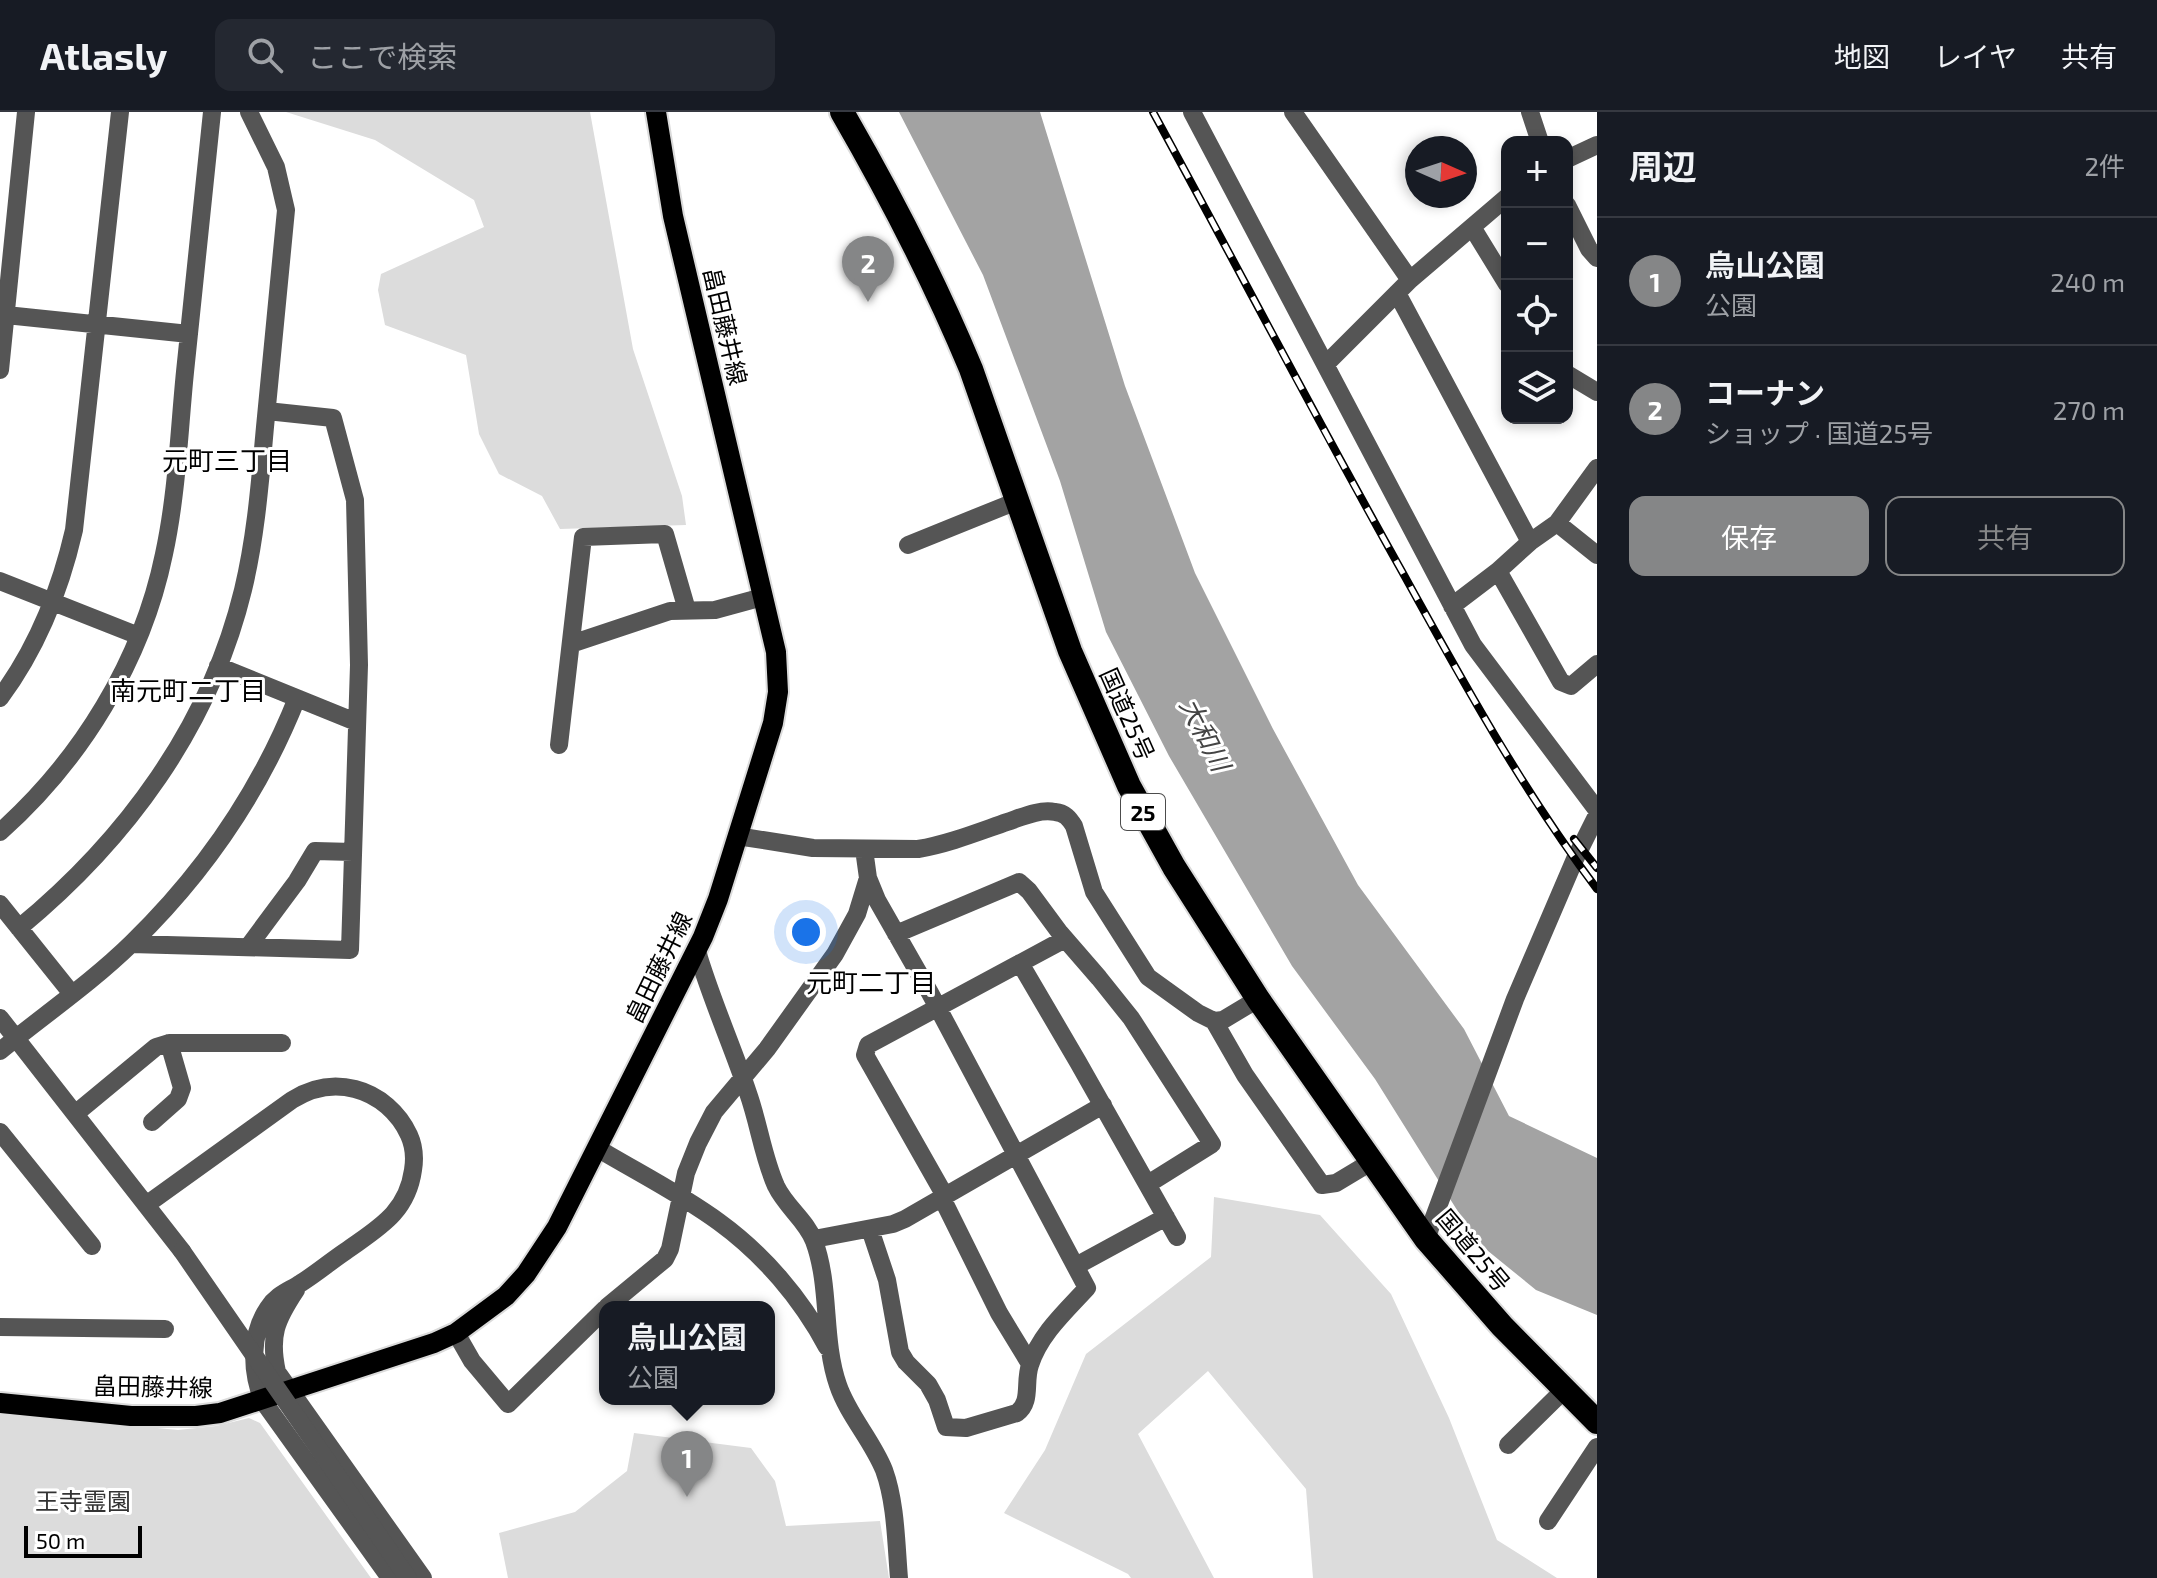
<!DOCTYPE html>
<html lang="ja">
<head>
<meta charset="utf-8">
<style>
  body { margin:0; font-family:"Exo 2","Noto Sans JP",sans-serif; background:#242831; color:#f1f3f6 }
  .controls { position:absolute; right:24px; top:24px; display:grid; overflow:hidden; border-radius:16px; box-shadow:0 4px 12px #0003 }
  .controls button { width:72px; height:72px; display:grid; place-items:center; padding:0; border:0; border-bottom:2px solid #363941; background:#171b24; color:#f1f3f6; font:40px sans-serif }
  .compass { position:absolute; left:1405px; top:24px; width:72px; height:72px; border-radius:50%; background:#171b24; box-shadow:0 4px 12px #0003; rotate:93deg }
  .scale { position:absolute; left:24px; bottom:20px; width:118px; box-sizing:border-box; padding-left:8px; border:4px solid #000; border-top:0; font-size:22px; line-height:28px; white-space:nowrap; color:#000; -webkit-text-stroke:6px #fff; paint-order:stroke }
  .you { position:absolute; left:806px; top:820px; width:28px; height:28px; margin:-20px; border:6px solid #fff; border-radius:50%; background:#1a73e8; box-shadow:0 0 0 12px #1a73e833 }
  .badge { display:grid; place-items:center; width:52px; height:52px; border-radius:50%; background:#858687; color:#fff; font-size:26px; font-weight:700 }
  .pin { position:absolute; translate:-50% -66px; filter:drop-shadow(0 2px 4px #0008) }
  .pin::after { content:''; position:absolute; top:42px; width:28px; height:24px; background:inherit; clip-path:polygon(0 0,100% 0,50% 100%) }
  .popup { position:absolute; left:599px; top:1189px; width:176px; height:104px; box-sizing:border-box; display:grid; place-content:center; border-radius:16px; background:#171b24; filter:drop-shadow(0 2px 6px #0005); font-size:26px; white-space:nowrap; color:#9ea1a6 }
  .popup b { font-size:30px; color:#f1f3f6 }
  .popup::after { content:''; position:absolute; left:50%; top:100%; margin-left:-16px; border:16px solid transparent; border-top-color:#171b24 }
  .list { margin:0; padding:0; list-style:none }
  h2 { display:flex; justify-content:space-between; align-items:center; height:104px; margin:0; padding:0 32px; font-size:34px }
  h2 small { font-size:26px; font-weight:400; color:#9ea1a6 }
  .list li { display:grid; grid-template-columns:52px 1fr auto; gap:24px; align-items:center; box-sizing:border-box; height:128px; padding:0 32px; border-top:2px solid #363941 }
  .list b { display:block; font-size:30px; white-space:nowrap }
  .list p { margin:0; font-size:26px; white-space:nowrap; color:#9ea1a6 }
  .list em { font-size:26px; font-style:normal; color:#9ea1a6 }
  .actions { display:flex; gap:16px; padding:24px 32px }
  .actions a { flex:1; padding:18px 0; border:2px solid #858687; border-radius:16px; text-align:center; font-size:28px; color:#858687 }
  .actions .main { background:#858687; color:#fff }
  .icon { flex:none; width:44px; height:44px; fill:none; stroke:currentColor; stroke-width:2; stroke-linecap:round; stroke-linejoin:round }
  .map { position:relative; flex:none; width:1597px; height:1466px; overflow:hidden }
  header { display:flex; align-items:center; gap:48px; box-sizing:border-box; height:112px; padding:0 40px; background:#171b24; border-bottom:2px solid #363941 }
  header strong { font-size:38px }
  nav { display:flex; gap:44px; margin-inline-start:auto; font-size:28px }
  .search { width:560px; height:72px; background:#242831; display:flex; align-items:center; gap:20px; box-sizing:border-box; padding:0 28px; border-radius:16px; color:#9ea1a6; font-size:30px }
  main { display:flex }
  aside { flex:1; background:#171b24 }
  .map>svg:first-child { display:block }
</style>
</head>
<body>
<header>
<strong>Atlasly</strong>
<div class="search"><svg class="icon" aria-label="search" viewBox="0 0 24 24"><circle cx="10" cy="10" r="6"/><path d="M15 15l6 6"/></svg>ここで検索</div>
<nav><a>地図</a><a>レイヤ</a><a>共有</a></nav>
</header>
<main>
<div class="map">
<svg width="1597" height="1466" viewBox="0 0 1597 1466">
  <rect width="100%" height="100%" fill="#fff"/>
  <path fill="#dcdcdc" d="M286,0H590L633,237L682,384L686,413L560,417L542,384L499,362L479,322L466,243L385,213L378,178L381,162L484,115L474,88L375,28Z
    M1214,1085L1320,1103L1391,1182L1449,1306L1497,1428L1557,1466H1313L1306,1377L1208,1259L1138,1322L1214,1466H1131L1128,1462L1004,1401L1045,1338L1086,1242L1211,1145Z
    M0,1301L178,1318L216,1314L249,1306L260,1311L371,1466H0Z
    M634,1321L751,1336L775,1369L786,1414L880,1409L889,1466H508L499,1421L575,1400L627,1359Z"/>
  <path fill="#a3a3a3" d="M899,0H1040L1125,274L1195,461L1273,617L1358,773L1464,917L1509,1004L1597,1046V1203L1536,1178L1477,1130L1375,967L1292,854L1169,644L1106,520L1060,369L983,163Z"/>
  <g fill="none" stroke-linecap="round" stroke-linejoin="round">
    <g stroke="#dbdbdb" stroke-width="24">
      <path id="major" d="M0,1291L131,1304H196L220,1301L434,1231L456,1221L506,1184L526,1162L557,1115L703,825L718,787L773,611L778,580L776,540L673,104L656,0"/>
    </g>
    <g stroke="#dbdbdb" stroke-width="28">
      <path id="highway" d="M842,0C890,83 934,168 971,257L1070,539L1129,674L1174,755L1258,887L1426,1127L1502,1214L1597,1310"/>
    </g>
    <path stroke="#555" stroke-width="18" d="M1192,0L1473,533L1597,698
      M1293,0L1410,168
      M1530,0L1540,30
      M1567,47L1597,33
      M1567,93L1589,137L1597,146
      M1472,115L1507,172
      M1397,181L1530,430
      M6,203L189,222
      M1326,252L1410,168L1507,85
      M0,258L26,0
      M1567,262L1597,280
      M1557,411L1597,443
      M908,433L1017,389
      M1498,459L1561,570L1571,574L1597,552
      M0,469L139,524
      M1452,494L1498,459L1530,430L1557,411L1597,356
      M571,532L670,499L715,498L763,485
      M218,554L356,610
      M0,586C37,536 60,479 74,418L120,0
      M559,633L583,425L665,422L687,498
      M0,720C81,648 142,549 164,442C177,382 179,320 185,260C194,174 203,87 212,0
      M737,724L813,736L918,737C948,732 978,720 1007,710C1022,705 1039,697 1055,700C1065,701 1069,706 1074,714L1094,780L1148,865L1198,901L1214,909L1223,908L1258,887
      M864,737L868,766L877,788L930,881L1087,1176C1066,1199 1040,1222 1030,1253C1024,1270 1032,1290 1017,1301L966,1316L946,1315L937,1288L928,1272L906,1250L900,1240L887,1168L870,1117
      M0,792L72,882
      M19,816C126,728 210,614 243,478C256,424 260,370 265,315C272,243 279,170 286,98L276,55L249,0
      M896,822L1019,770L1029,779L1060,821L1099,866L1131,906L1212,1032L1148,1072
      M131,832L350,838L359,553L355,388L333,306L267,299
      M248,835L297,769L315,739L353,740
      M697,839C711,887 732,933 748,981C759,1012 763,1045 776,1074C786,1095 806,1108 814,1129C831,1175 822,1227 838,1273C848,1303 872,1328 884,1358C896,1391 896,1431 899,1466
      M1020,851L1078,950L1177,1125
      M0,906L182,1139
      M1214,909L1245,963L1322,1073L1336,1071L1371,1050
      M0,939C44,903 91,871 132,831C204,761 260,679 297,586
      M75,1002L156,935L169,931H282
      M152,1010L178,987L182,976L169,931
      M0,1020L92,1134
      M597,1036C637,1060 681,1082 719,1110C763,1142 801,1186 827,1235
      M945,1084L865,943L868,933L1065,827
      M942,1086L999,1201L1030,1252
      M146,1093L292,988C311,976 332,971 355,977C379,983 399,1001 409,1023C414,1034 415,1046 413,1058C407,1101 378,1116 346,1139C331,1149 317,1161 301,1171C289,1179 277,1182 268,1196C250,1223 251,1259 263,1289L390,1466
      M814,1127L893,1112L905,1107L1103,993
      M1426,1127L1515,887L1575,747L1597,703
      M1076,1154L1166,1105
      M296,1178C276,1208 269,1224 277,1260L423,1466
      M607,1195L665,1147L670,1137L686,1061L698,1031L714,1000L767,937L835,842L857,802L868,766
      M0,1215L165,1217
      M456,1221L472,1249L508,1292L605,1197
      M1508,1333L1565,1277
      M1548,1409L1597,1335"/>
    <use href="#major" stroke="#000" stroke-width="20"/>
    <use href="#highway" stroke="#000" stroke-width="24"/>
    <g stroke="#000" stroke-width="8">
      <path id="rail" d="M1153,0C1237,154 1318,310 1404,463C1463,570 1523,679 1597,777
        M1574,727L1597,756"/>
    </g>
    <use href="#rail" stroke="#fff" stroke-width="5" stroke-dasharray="15" stroke-linecap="butt"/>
    <path stroke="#555" stroke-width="18" d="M182,1139L408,1466"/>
  </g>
  <g text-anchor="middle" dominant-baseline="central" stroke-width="6" stroke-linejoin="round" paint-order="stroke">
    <rect fill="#fff" stroke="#4c4c4c" stroke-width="2" x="1121" y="682" width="44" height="36" rx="6"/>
    <g font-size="22" font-weight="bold" fill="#000">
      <text x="1143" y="700">25</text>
    </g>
    <g font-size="24" fill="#000" stroke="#fff">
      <text transform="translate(726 214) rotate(77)">畠田藤井線</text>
      <text transform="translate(1128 602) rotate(66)">国道25号</text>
      <text transform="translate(658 855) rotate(-64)">畠田藤井線</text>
      <text transform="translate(1474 1138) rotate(50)">国道25号</text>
      <text transform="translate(153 1274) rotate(1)">畠田藤井線</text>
    </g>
    <g font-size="24" fill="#333" stroke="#fff">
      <text x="83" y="1388">王寺霊園</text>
    </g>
    <g font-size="26" fill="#000" stroke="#fff">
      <text x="227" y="347">元町三丁目</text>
      <text x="188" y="577">南元町二丁目</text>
      <text x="871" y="869">元町二丁目</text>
    </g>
    <g font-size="26" font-style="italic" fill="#444" stroke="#fff">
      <text transform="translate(1206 622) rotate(63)">大和川</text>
    </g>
  </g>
</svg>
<div class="controls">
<button>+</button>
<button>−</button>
<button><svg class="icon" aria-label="locate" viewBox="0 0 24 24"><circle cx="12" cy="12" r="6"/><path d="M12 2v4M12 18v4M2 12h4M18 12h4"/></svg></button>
<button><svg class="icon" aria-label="layers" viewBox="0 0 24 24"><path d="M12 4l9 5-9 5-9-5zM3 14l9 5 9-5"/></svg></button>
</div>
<svg class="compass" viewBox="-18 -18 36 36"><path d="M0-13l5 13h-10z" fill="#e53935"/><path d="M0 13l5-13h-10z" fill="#9ea1a6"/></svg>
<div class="scale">50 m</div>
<div class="you"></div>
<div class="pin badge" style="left:687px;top:1385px">1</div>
<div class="popup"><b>烏山公園</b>公園</div>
<div class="pin badge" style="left:868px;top:190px">2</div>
</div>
<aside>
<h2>周辺<small>2件</small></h2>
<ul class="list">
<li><span class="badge">1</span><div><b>烏山公園</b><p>公園</p></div><em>240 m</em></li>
<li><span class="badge">2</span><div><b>コーナン</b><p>ショップ · 国道25号</p></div><em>270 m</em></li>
</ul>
<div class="actions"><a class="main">保存</a><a>共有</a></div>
</aside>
</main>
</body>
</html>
